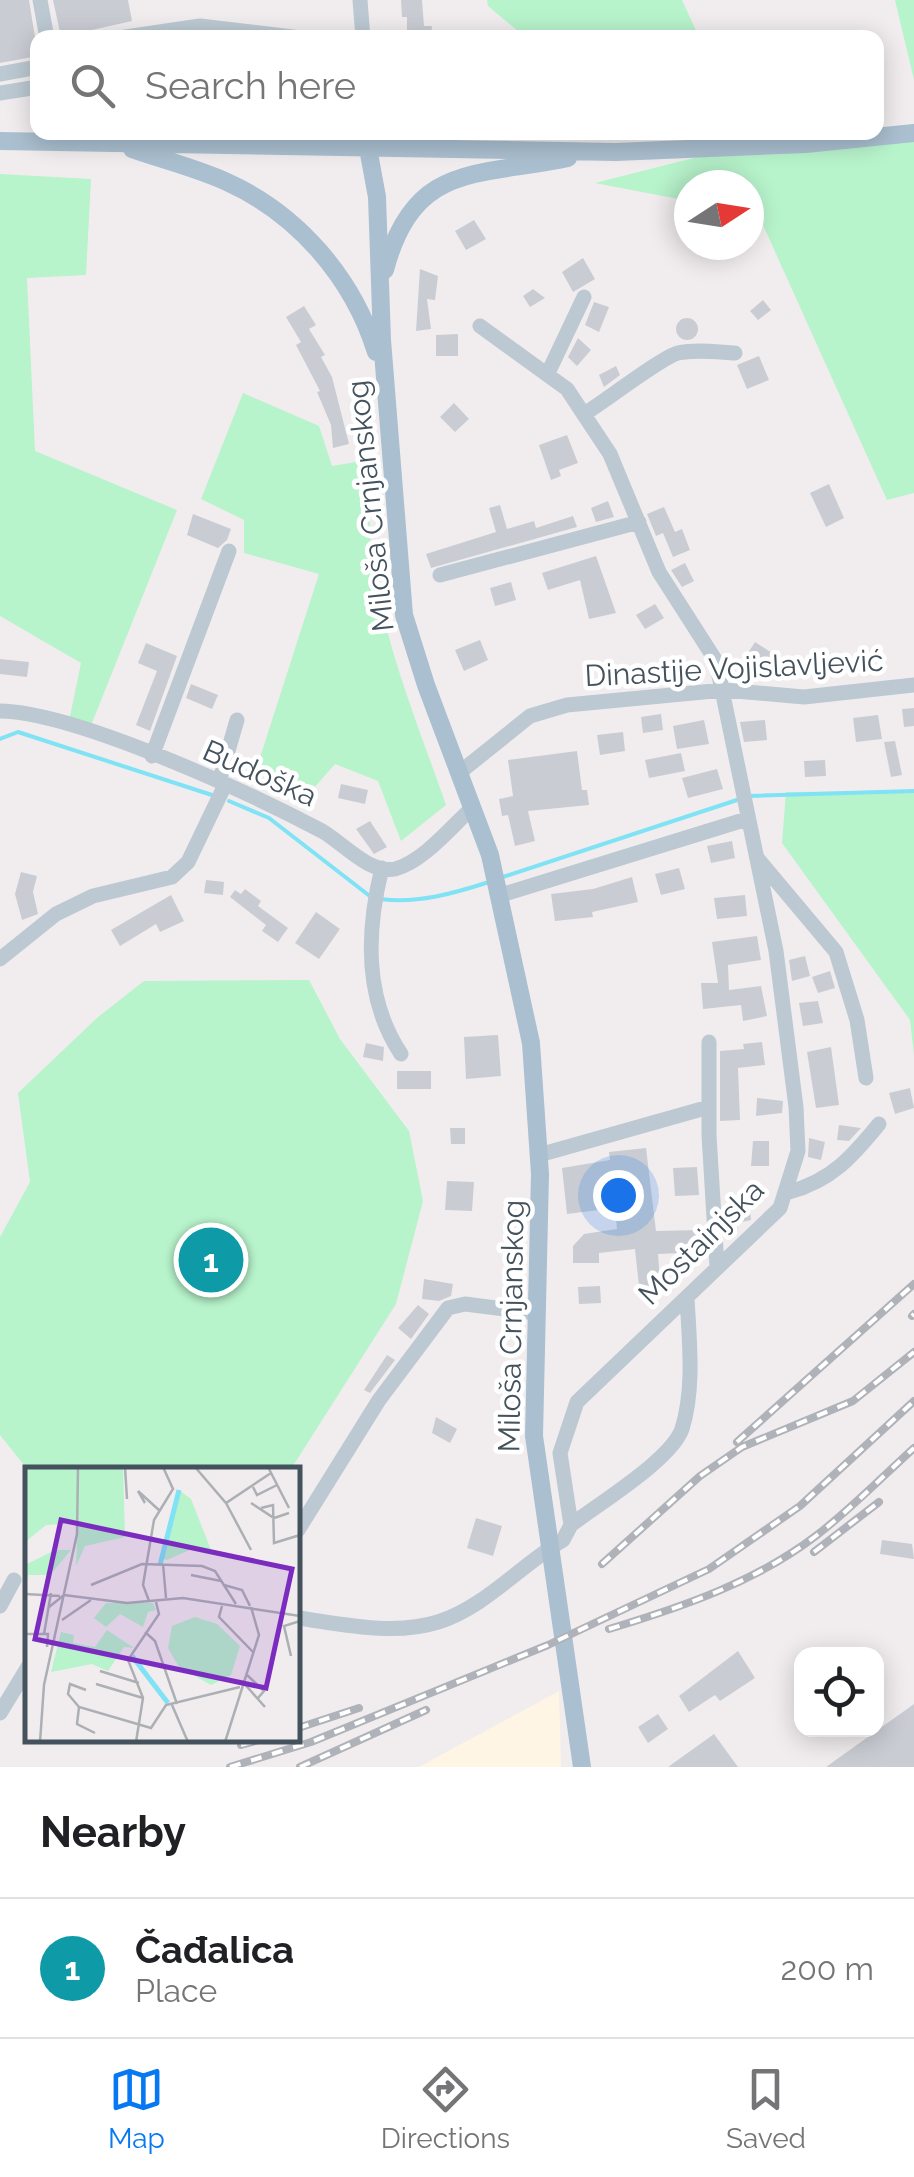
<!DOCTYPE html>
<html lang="en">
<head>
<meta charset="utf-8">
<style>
  body { margin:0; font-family:Raleway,sans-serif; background:#f6f6f6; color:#202124 }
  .controls { position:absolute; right:30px; bottom:30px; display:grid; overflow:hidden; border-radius:20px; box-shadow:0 5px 25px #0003 }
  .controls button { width:90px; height:90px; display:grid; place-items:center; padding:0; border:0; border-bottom:2px solid #e0e0e0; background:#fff; color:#202124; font:50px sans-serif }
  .compass { position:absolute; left:674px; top:170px; width:90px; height:90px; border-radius:50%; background:#fff; box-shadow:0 5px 25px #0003; rotate:78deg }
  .you { position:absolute; left:618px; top:1195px; width:35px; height:35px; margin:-25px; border:8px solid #fff; border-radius:50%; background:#1a73e8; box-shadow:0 0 0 15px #1a73e833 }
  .badge { display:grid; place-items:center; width:65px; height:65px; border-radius:50%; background:#0678f2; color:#fff; font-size:32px; font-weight:700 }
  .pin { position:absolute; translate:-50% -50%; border:5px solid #fff; box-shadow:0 2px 10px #0006 }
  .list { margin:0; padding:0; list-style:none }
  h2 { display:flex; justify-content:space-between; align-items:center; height:130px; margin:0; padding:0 40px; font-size:42px }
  h2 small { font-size:32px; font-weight:400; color:#757577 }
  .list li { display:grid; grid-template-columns:65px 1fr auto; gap:30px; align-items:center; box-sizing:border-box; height:140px; padding:0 40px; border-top:2px solid #e0e0e0 }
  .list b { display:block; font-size:38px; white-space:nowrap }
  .list p { margin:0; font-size:32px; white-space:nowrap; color:#757577 }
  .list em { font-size:32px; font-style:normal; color:#757577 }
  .icon { flex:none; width:55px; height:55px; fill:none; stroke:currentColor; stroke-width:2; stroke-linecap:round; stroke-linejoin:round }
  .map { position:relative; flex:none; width:914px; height:1767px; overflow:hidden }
  .search { position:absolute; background:#fff; box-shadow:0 5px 25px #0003; left:30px; right:30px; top:30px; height:110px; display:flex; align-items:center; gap:25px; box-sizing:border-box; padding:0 35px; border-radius:20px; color:#757577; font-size:38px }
  .sheet { height:270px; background:#fff }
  nav { display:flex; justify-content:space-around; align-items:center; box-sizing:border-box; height:140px; border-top:2px solid #e0e0e0; background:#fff; font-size:28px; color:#757577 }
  nav a { display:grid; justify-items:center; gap:5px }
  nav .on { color:#0678f2 }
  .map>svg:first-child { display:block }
</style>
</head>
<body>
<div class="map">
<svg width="914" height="1767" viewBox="0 0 914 1767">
  <rect width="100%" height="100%" fill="#f1edee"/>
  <path fill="#fef5e4" d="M559,1691L561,1767H419Z"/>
  <path fill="#b7f3cb" d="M487,0H682L699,37H525L488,6Z
    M895,0H914V80Z
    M914,128V493L887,500L758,214L749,212V185H689V201L595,183L737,147Z
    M0,174L91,179L86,275L27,278L35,451L177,510L88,733L68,726L81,663L0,616Z
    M243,393L319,426L332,466L374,459C353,573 409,698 446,805L401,841L378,781L335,764L306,797L256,770L319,574L244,553V520L201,499Z
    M914,791V1055L910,1020L782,843L786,792Z
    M309,980L340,1039L409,1131L423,1201L396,1304L291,1469L28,1470L0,1435V1237L30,1182L18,1093L98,1017L144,981Z"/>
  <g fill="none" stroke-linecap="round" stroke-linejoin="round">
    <path stroke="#7fe2f5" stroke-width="4" d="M0,739L18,732L215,796
      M749,796L914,791
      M229,801L269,818L371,897
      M503,877L740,799
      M381,899C417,904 455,893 489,882"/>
  </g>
  <path fill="#c9cdd3" d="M0,0H29L38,56L0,63Z
    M53,0H128L132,21L61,37Z
    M401,0H422L424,26H432L431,38H407V17H402Z
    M474,220L486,239L466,250L455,231Z
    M583,258L595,279L573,292L562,272Z
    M420,269L438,276L435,300L427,299L431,329L416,331Z
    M533,289L545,298L530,307L523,296Z
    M763,300L771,310L758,320L750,311Z
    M594,302L609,307L599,332L585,325Z
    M304,306L316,325L309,329L325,355L321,357L332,377L349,444L333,448L331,425L317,392L320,391L296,345L301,342L286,317Z
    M676 329a11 11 0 1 1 22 0a11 11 0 1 1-22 0Z
    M458,334V356H436V335Z
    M578,338L591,350L577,366L568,357Z
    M759,356L769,380L747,389L737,365Z
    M616,366L620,375L604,387L599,375Z
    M454,403L469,419L455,432L440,417Z
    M567,435L578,463L559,470L561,476L551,480L539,445Z
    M829,484L844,518L826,527L810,493Z
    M608,501L614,517L596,522L591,508Z
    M500,505L507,529L534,521L536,528L573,516L577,527L431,568L426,554L496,532L489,508Z
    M664,507L675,532L682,529L690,550L673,557L663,533L656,536L647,514Z
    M193,514L231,529L227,540L218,548L187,535Z
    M596,556L616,613L589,619L580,580L548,590L542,573Z
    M685,563L694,581L682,587L671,570Z
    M511,582L516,600L495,606L490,588Z
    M655,604L664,618L645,629L636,615Z
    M480,640L488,660L464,671L455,650Z
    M755,642L775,655L767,670L746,656Z
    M146,643L177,656L150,731L136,725L157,671L138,663Z
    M0,659L29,662L27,677L0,674Z
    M844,660L847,672L790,677L789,662Z
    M191,684L218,695L212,709L186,698Z
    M914,708V726L904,727L902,709Z
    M661,714L663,730L643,733L641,717Z
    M878,715L882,739L856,742L853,718Z
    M704,720L709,744L677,749L673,726Z
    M765,720L767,740L744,742L740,722Z
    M623,732L625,751L600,755L597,735Z
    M895,741L902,775L891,777L884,742Z
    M577,751L582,790H587L589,805L528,811L535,841L515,846L508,815L502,816L499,799L513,796L508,760Z
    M681,753L685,771L649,778L645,760Z
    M825,760L826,776L805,777L804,761Z
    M717,769L723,789L688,798L682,778Z
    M341,784L368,790L365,804L338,798Z
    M370,821L387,847L374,854L356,829Z
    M732,841L735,858L711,863L707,846Z
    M679,868L685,889L661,895L655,874Z
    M21,872L37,876L33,892L38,914L22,920L15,894Z
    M632,877L638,902L592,912L593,917L555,921L551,894L593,889Z
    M206,880L224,882L223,895L204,893Z
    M245,889L261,901L258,906L288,928L278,942L262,931L266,925L230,897L235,890L241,894Z
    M171,895L184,921L160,932L156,924L120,946L111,930Z
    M745,895L747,916L717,919L714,898Z
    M316,912L340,929L319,959L295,943Z
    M757,936L761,960L728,965L729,990L761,986L767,1016L743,1021L741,1005L703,1009L701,983H718L712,942Z
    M805,956L810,976L792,981L789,960Z
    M830,971L835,988L818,993L812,977Z
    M818,1001L823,1023L803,1026L799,1003Z
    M498,1035L501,1076L466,1079L464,1037Z
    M762,1042L765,1065L738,1068L740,1120L720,1121V1051L744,1049L743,1044Z
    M366,1043L384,1047L383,1061L363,1057Z
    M831,1047L839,1105L816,1108L807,1052Z
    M397,1071H431V1089H397Z
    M910,1088L914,1108L895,1114L889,1093Z
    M757,1098L783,1101L782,1113L756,1116Z
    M839,1125L861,1128L849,1141L837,1140Z
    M450,1128H465V1144H451Z
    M809,1138L825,1142L821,1160L808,1157Z
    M753,1141H769V1166H751Z
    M646,1148L656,1231L700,1230L701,1252L658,1254L661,1294L640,1296L635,1249L599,1253V1263H573V1246L584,1234L617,1229L615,1208L567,1214L562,1168L610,1160L609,1152Z
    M697,1167L699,1195L675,1196L673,1168Z
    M447,1181L474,1182L472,1211L445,1210Z
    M749,1201L751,1220L737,1223L738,1232L726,1237L724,1204Z
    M424,1279L453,1284L451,1296L439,1301L422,1299Z
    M600,1286L601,1303L579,1304L578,1287Z
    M418,1305L429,1314L411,1339L398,1328Z
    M387,1355L395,1360L370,1393L364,1390Z
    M436,1417L457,1429L450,1443L432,1433Z
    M476,1518L502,1526L493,1556L467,1548Z
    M882,1540L912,1544L914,1559L880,1554Z
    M738,1651L755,1678L720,1701L715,1695L689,1712L679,1696Z
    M914,1704V1767H826Z
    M658,1714L668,1729L648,1743L638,1727Z
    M714,1734L738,1767H668Z"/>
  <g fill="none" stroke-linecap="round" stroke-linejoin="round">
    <path stroke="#bcc9d2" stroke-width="15" d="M40,0L47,38
      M360,0L363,38
      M119,38L200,26L301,38
      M0,74L38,67
      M0,93L38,87
      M548,373L584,297
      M584,414C604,402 662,357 678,353C695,349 717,352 735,353
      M440,575L639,522
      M0,711C76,712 252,794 322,831C343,843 369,874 395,869C423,862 452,826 473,807
      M152,756L229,551
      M459,773L530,716L567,705L724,690L804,697L914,685
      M219,782L237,720
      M758,859L836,952L857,1020L866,1078
      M382,868C366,932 364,998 401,1054
      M501,895L747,819
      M0,959L56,914L93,896L172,877L188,862L225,785
      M709,1042V1135L717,1267
      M539,1155L709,1107
      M789,1192C831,1181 852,1157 879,1124
      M571,1525C598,1504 671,1460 682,1429C695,1387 689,1339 687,1297
      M298,1530L379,1400L448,1308L465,1304L535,1313
      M0,1606L14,1580
      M298,1618C342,1624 394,1636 438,1622C484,1608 522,1564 563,1540L571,1525L560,1453L577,1402L780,1208L798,1151L796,1107L776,951L716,661L659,572L610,454L567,389L480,326
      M0,1713L28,1667"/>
    <path stroke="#aabfd0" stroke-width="18" d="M365,132L377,197L382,340L404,615L426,685L490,855L531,1043L540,1174L534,1436L582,1767
      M0,141L616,152L806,144L914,133
      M132,149C163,160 196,168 227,182C298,214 353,278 376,352
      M385,270C414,160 481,177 568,158"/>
    <g stroke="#afb3b9" stroke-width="8">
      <path id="rail" d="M912,1316L914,1314
        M737,1442L914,1284
        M814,1552L879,1502
        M602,1564L700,1476L742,1447L853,1401L914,1352
        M609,1629C682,1607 756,1582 817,1535C851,1509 882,1477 914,1448
        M298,1728L359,1708
        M241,1745L259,1740
        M230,1767L311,1742L548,1645L709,1569L800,1506L914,1401
        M300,1767L426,1710"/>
    </g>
    <use href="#rail" stroke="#fff" stroke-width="4" stroke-dasharray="11" stroke-linecap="butt"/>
  </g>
  <g text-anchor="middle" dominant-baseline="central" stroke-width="9" stroke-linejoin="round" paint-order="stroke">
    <g font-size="30" fill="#44525d" stroke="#fff">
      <text transform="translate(370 506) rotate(-96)">Miloša Crnjanskog</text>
      <text transform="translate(734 668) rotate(-3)">Dinastije Vojislavljević</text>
      <text transform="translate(260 773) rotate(24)">Budoška</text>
      <text transform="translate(701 1242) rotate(-45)">Mostainjska</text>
      <text transform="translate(511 1326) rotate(-89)">Miloša Crnjanskog</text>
    </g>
  </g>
  <g transform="translate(25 1467)">
    <rect width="275" height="275" fill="#f1edee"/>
    <path d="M0,0H98L100,70L60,79L51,99L53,56L21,58L0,75ZM154,23L166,32L186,83L169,81L142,93L136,91ZM30,83H46L25,108H3L0,125V98ZM81,136H128L131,143L123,145L118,160L95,147L81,160L69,151ZM170,150L192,157L215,179L206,208L186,218L154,200L143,181L147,159ZM82,163L109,181L99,180L83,204L67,197L26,205L36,165L49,168L48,176L70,180Z" fill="#b7f3cb"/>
    <path fill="none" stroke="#7fe2f5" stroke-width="5" d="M135,98L154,23M107,189L143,236"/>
    <path fill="none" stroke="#acafb4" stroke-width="2.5" d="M100,0L102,32M170,0L201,36L246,6M243,0L264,41M228,20L232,28L252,18M120,36L113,24L135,44M201,36L226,83M226,36L249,51L264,46M236,41L248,38L249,76L275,68M138,97L141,131M166,108L196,114M66,118L117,97L177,99L190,104L211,137M199,118L217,123L225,139M0,127L35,129M124,134L118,118L129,53L148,22L138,0M197,139L194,150L228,185M24,140L39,128L102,136L158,131L275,149M37,153L66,133M120,165L130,174L152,237M0,167H23L22,180M19,167L26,126M266,189L259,159L275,154M75,204L114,216M221,207L239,224L233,231M217,214L240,240M71,217L118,231M61,223L45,217L43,227L54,240L126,261L141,238L215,220M147,238L163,275M54,240L52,257L70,266M15,275L19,218L52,67L53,0M111,275L118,231L103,193L134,147L131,135M200,275L234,168L226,140"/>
    <path fill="#7b2cbf" fill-opacity="0.15" stroke="#7b2cbf" stroke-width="5" d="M36,53L267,102L241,221L10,172Z"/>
    <rect width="275" height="275" fill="none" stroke="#44525d" stroke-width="5"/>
  </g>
</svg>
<div class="controls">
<button><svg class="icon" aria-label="locate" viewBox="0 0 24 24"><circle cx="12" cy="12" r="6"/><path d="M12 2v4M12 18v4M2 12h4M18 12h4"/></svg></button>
</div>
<svg class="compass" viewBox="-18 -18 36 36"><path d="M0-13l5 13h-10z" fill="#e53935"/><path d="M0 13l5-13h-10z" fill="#757577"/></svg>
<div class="you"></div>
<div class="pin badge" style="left:211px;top:1260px;background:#0f9aa8">1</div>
<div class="search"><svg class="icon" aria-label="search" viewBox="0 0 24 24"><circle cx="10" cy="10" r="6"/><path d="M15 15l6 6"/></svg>Search here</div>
</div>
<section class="sheet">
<h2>Nearby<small></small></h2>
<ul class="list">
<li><span class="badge" style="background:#0f9aa8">1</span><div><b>Čađalica</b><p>Place</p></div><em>200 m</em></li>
</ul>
</section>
<nav>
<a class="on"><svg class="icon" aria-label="map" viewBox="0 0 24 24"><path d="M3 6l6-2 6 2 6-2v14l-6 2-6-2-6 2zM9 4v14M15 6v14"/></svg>Map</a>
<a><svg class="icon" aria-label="directions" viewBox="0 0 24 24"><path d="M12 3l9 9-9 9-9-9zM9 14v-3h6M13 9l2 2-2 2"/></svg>Directions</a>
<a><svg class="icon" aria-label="saved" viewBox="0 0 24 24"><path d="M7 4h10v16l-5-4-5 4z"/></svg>Saved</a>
</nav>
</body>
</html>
